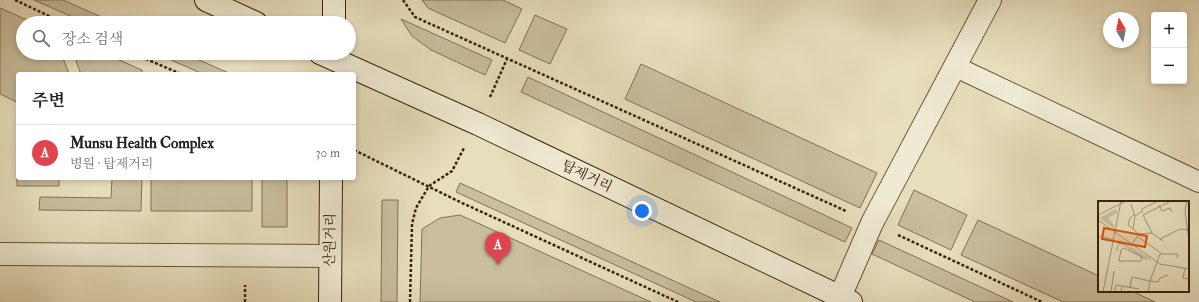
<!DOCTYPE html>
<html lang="ko">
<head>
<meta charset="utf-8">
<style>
  body { margin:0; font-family:"IM FELL Double Pica","Noto Serif KR",serif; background:#f2f2f2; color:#222 }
  .controls { position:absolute; right:12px; top:12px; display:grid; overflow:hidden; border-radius:4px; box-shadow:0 2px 6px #0003 }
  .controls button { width:36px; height:36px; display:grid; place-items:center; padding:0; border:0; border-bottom:1px solid #e0e0e0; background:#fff; color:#222; font:20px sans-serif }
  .compass { position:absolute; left:1103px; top:12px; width:36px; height:36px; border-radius:50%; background:#fff; box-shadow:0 2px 6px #0003; rotate:350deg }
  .you { position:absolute; left:642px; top:211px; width:14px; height:14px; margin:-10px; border:3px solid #fff; border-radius:50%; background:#1a73e8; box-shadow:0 0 0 6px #1a73e833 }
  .badge { display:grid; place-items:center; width:26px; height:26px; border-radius:50%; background:#1a73e8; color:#fff; font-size:13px; font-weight:700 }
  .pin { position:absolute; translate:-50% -33px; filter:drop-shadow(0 1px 2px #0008) }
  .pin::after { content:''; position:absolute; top:21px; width:14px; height:12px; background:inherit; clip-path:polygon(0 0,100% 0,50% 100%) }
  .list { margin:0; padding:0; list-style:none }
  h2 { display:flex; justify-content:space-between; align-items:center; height:52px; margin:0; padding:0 16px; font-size:17px }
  h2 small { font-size:13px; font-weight:400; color:#767676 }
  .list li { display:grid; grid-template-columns:26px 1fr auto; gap:12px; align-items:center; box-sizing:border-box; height:56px; padding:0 16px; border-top:1px solid #e0e0e0 }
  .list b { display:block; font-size:15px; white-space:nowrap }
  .list p { margin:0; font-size:13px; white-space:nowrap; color:#767676 }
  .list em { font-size:13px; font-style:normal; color:#767676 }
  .icon { flex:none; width:22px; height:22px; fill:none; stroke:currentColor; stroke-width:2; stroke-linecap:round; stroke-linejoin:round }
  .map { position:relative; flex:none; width:1199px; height:302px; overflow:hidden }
  .search { position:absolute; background:#fff; box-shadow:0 2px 6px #0003; left:16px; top:16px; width:340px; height:44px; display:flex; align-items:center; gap:10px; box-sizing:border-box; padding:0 14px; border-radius:22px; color:#767676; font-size:15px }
  .panel { position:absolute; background:#fff; box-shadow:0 2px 6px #0003; left:16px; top:72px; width:340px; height:108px; border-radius:4px }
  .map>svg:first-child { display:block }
</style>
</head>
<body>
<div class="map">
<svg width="1199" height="302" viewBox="0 0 1199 302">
  <rect width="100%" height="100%" fill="#e7debc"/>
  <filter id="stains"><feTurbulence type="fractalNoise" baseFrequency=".005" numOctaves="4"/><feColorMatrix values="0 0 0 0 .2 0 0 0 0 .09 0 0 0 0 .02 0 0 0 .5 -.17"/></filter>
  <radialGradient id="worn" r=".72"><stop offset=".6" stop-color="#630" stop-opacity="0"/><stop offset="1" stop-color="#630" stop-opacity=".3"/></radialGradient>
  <path fill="#cabe9e" stroke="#827054" d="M34,0H63L115,23H86Z
    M422,0H503L522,9L505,43L428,8Z
    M0,8L34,23H23V53H61L69,74H18V178H59V186H17V102L0,94Z
    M535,15L567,29L550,64L519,50Z
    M401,19L492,60L485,75L431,50L412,36Z
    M73,53H103L142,70V74H81Z
    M155,53H183L231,74H203Z
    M641,64L877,173L860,208L625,99Z
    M528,77L852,228L845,242L521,92Z
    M112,178H142L141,211L39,210L40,197L111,198Z
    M151,178H252V211H151Z
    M262,178H287V227H262Z
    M460,183L720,302H696L456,192Z
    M914,190L967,215L951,250L898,225Z
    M382,200H398L397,302H381Z
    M460,215L651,302H420L422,229L440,218Z
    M978,220L1099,276V291H1132L1155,302H1063L961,255Z
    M879,240L1013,302H975L872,254Z"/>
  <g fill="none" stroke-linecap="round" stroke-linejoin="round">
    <g stroke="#665236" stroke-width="22">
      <path id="service" d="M956,67L1199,182"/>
    </g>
    <g stroke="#665236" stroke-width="24">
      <path id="minor" d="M0,254L330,256
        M840,297L872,223L990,0"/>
    </g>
    <g stroke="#3b2309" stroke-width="24">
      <path id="secondary" d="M206,0L256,23
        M334,23V0
        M320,53L478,124L851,302
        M330,302L331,178"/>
    </g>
    <path stroke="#3b2309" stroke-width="2.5" stroke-dasharray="3 2" stroke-linecap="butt" d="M15,0L64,23
      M403,0L415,17L846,211
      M132,53L181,74
      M490,97L507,59
      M354,150L460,202L678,302
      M898,235L1042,302
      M245,302V285
      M410,302L412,224L416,208L429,186L452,171L464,148"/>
    <use href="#service" stroke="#efead3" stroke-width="20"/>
    <use href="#minor" stroke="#efead3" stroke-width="22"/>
    <use href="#secondary" stroke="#efead3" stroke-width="22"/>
  </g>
  <g text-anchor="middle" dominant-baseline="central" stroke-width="3" stroke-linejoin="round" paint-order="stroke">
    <g font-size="14" fill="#3b2309" stroke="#efead3">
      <text transform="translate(587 176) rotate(26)">탑제거리</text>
      <text transform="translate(330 240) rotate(-89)">산원거리</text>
    </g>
  </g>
  <g transform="translate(1098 201)">
    <rect width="91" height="91" fill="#e7debc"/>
    <path d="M18,8L20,12L10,17L17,25L15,27L1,17ZM21,37L54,59L49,57L52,59L45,58L26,45L21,44L20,50H17L21,38L43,53Z" fill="#cabe9e"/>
    <path fill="none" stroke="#a29374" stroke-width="1" d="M89,0L87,10L91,40M33,3L37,15M61,4L64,10L72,7L74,11M44,12V8L60,0M0,14L28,0M0,19L62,63L91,68M35,28L30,24L32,17L36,14M41,33L35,28L37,15L43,11M0,35L16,39M40,36L63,52M62,38L82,28L90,29M65,40L54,32L45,14L73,0M34,43L41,33L54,32M26,47L44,56L43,60H21L23,49ZM87,68L85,77L90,78M70,74L62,77L60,81L52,80L62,53H80L79,57M32,86L34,76L52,80L50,91M17,90L18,84L24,85M5,91L23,0M13,91L16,70M23,91L24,85L41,88"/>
    <path fill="#d7540c" fill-opacity="0.15" stroke="#d7540c" stroke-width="2" d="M6,27L49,35L47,46L4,38Z"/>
    <rect width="91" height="91" fill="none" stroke="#3b2309" stroke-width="2"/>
  </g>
  <rect width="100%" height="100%" filter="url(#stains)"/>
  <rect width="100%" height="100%" fill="url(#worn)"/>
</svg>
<div class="controls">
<button>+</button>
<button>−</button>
</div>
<svg class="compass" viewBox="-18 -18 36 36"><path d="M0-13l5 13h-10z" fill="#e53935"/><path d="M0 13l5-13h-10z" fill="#767676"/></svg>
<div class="you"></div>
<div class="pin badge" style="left:498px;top:265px;background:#e0444e">A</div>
<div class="search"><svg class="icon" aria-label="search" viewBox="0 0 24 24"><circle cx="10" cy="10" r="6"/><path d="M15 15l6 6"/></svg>장소 검색</div>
<section class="panel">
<h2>주변<small></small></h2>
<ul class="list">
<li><span class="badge" style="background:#e0444e">A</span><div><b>Munsu Health Complex</b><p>병원 · 탑제거리</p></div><em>30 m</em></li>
</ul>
</section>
</div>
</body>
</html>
